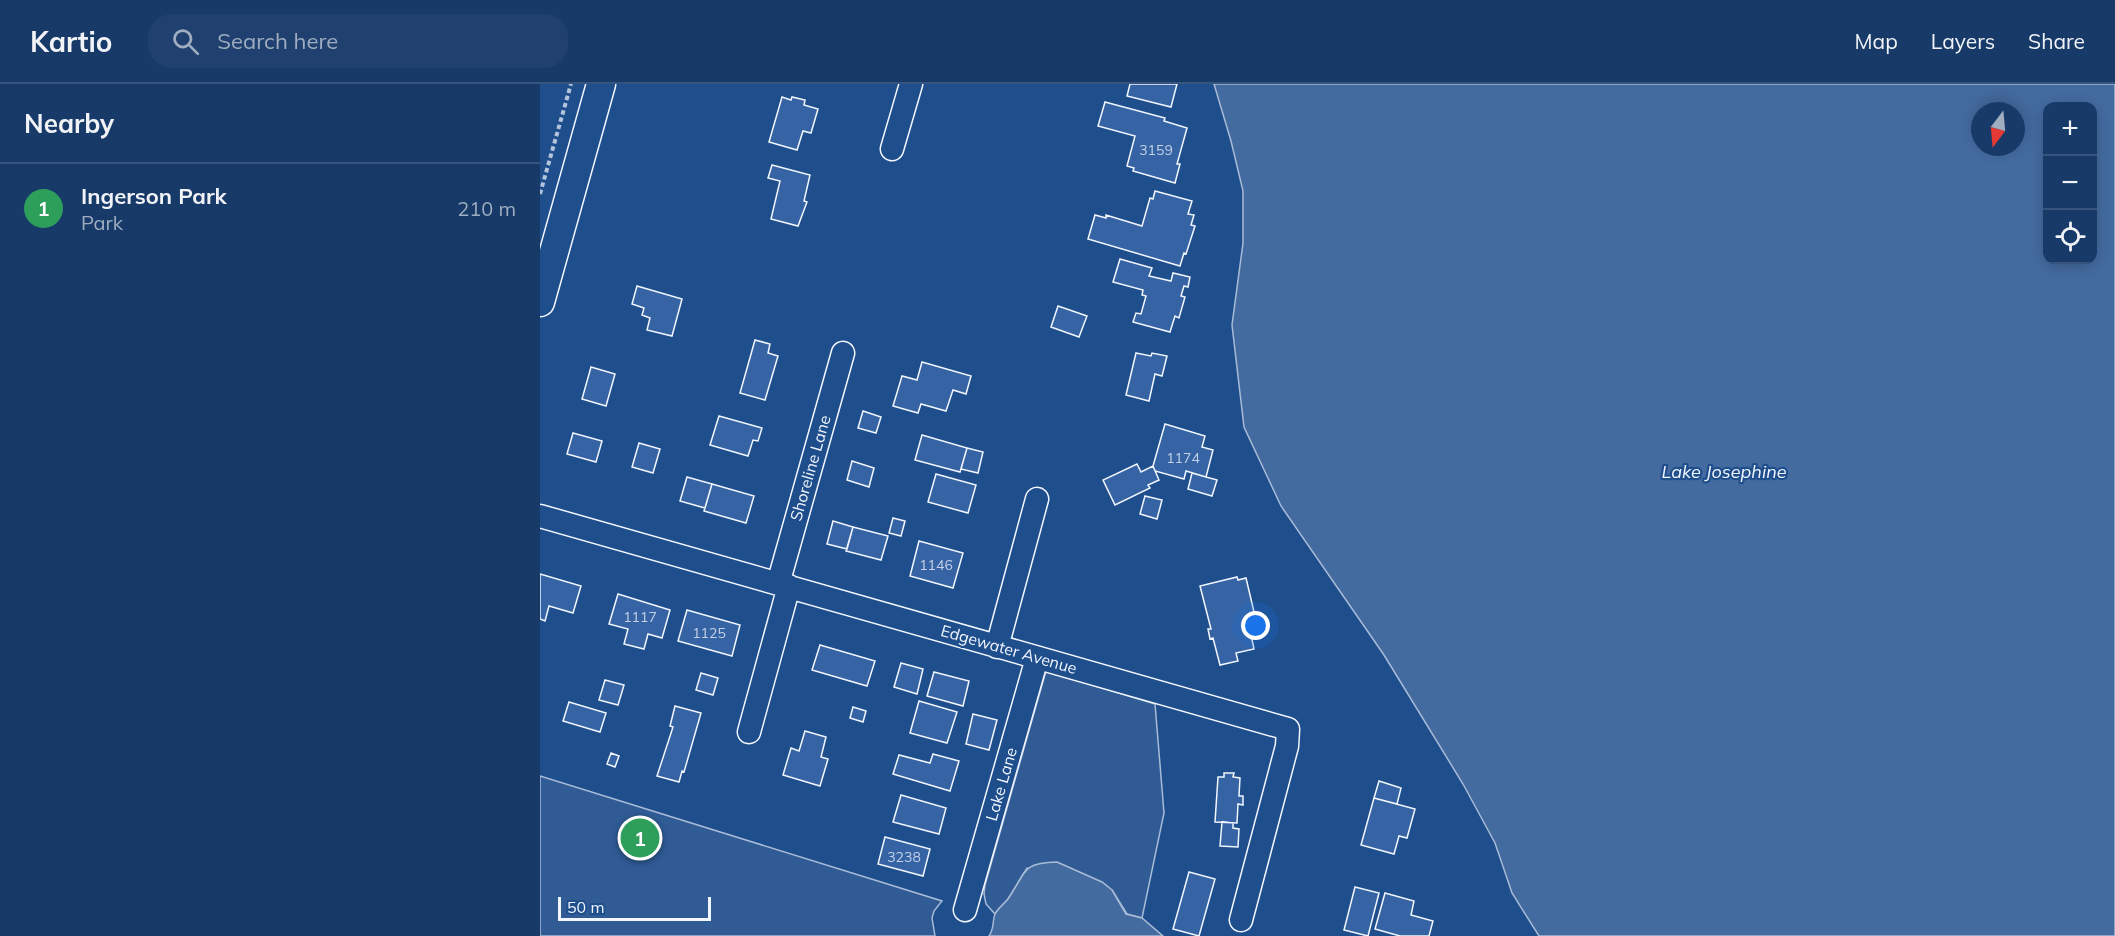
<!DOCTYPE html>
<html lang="en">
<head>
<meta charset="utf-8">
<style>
  body { margin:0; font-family:Mulish,sans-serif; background:#20416f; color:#f1f3f6 }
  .controls { position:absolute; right:18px; top:18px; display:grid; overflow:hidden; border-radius:12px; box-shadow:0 3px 15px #0003 }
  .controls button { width:54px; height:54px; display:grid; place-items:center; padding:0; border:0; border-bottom:2px solid #36547d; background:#173a69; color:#f1f3f6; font:30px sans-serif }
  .compass { position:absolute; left:1431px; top:18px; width:54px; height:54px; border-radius:50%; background:#173a69; box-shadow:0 3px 15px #0003; rotate:196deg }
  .scale { position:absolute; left:18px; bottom:15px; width:153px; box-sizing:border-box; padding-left:6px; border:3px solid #f2f6ff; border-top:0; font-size:16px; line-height:21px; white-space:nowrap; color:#f2f6ff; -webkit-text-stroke:4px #1f4e8c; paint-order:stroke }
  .you { position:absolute; left:716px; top:542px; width:21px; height:21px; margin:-15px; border:4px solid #fff; border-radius:50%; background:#1a73e8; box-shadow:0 0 0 9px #1a73e833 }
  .badge { display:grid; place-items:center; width:39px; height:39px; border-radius:50%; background:#8bbbb9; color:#fff; font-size:20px; font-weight:700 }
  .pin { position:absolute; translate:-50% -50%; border:3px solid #fff; box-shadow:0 2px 6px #0006 }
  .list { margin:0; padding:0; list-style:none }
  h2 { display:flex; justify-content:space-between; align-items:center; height:78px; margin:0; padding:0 24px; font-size:26px }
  h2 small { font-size:20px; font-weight:400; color:#9eadc0 }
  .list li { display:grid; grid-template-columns:39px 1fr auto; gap:18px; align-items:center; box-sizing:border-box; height:90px; padding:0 24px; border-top:2px solid #36547d }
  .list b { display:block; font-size:22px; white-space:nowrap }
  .list p { margin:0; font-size:20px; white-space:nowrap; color:#9eadc0 }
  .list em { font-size:20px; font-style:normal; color:#9eadc0 }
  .icon { flex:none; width:33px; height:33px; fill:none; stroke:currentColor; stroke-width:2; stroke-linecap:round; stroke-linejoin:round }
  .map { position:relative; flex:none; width:1575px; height:852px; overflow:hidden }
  header { display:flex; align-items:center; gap:36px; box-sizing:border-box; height:84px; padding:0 30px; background:#173a69; border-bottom:2px solid #36547d }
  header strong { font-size:28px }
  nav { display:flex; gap:33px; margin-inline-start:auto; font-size:21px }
  .search { width:420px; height:54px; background:#20416f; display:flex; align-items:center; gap:15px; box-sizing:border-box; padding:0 21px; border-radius:24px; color:#9eadc0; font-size:22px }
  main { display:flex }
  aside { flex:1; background:#173a69 }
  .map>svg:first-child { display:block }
</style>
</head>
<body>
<header>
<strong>Kartio</strong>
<div class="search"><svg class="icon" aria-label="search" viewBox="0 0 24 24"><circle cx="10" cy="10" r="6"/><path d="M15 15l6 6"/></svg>Search here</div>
<nav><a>Map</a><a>Layers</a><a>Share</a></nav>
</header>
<main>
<aside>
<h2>Nearby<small></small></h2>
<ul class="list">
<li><span class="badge" style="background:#2e9e5b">1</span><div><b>Ingerson Park</b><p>Park</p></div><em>210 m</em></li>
</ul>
</aside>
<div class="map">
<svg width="1575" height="852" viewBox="0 0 1575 852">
  <rect width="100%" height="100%" fill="#1f4e8c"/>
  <path fill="#305b95" stroke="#a8bbd7" stroke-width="1.5" d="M506,587L615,620L624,729L602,834L587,830L572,806L487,784L468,815L455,830L446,820L444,810L445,801Z
    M0,692L402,817L394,827L392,834L395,852H0Z"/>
  <path fill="#446ba0" stroke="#a8bbd7" stroke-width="1.5" fill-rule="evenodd" d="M674,0H1575V852H999L972,809L955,759L923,700L844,571L741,422L704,343L692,241L703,159V107L691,57ZM1508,22H1552V176H1508ZM1440,27H1476V63H1440Z
    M517,778L562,798L572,806L586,830L602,834L623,852H449C455,843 452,837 455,830C458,824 464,820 468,815C487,788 480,779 517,778Z"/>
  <path fill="#3563a3" stroke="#f2f6ff" stroke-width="1.5" d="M590,0H637L631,23L587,12Z
    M242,13L251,16L252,13L265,16L264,21L278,25L271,49L263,47L257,66L229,58Z
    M565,18L625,34L624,37L647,44L637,80H640L635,99L593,87L594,84L587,82L595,52L558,42Z
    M232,81L270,91L264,117L267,118L258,142L231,135L240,97L228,94Z
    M615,107L652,117L648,130L654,131L651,141L655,142L646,170L644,169L640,182L548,155L555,131L566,134V131L602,142L610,114L613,115Z
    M580,175L612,184L609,192L631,197L633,189L650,193L648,203L644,202L641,212L645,213L639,234L635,232L630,248L593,238L596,229L601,230L606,212L602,211L603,206L573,198Z
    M97,202L142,215L132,252L107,246L110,234L102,231L104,224L92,220Z
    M518,222L547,232L539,253L511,243Z
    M215,256L230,260L228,269L238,272L225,316L200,309Z
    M596,269L611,272L612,269L627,272L622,292L615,290L609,317L586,311Z
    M382,278L431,292L426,310L413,306L406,327L381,320L378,329L353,322L362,292L377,296Z
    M51,283L75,290L66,322L42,315Z
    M323,327L341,333L336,349L318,344Z
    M179,332L222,344L218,357L213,356L208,372L170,361Z
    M625,340L665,352L662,363L673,366L666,393L646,387L644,395L615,387L613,382Z
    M33,349L62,357L56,378L27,370Z
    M382,351L427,364L420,388L375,376Z
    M99,359L120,365L113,389L92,383Z
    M427,364L443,368L438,389L421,385Z
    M312,377L334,384L329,403L307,396Z
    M597,380L601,388L613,382L619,396L608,401L610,404L575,421L563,396Z
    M652,389L677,396L672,412L648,405Z
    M396,390L436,401L428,429L388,418Z
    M147,393L172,400L165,424L140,417Z
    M172,400L214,412L206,439L164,427Z
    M605,412L622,416L617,435L600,430Z
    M353,434L365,437L361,452L349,449Z
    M293,437L313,443L307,465L287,460Z
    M313,443L348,452L341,476L306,467Z
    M379,457L423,469L413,504L370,492Z
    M0,490L41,502L33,529L9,522L5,537L0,535Z
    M697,493L698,496L706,494L719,549L711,551L714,565L696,569L698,577L680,581L673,554L670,555L668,545H671L660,502Z
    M78,510L130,526L122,554L108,550L104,565L84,560L88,545L69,540Z
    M147,526L200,541L192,572L138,557Z
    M280,561L335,577L327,602L272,586Z
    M361,579L383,585L377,610L354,603Z
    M394,588L429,597L423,622L387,612Z
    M161,589L178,594L173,611L156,606Z
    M65,596L84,601L78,621L59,616Z
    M379,617L417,628L407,659L370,649Z
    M29,618L66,629L60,648L23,637Z
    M135,622L161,629L144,688L142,687L139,698L117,692L133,643L130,642Z
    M313,623L326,627L323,638L310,634Z
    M433,630L457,636L449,666L426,660Z
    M265,647L286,653L281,673L288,675L280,702L243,691L251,664L259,667Z
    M71,669L79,672L75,683L67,680Z
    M393,670L419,677L410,707L353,690L359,671L390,679Z
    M684,689H694L693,693L700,694L699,712H703V721L698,720L697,739L675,738L678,693H684Z
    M839,697L861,704L857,720L834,714Z
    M361,711L406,724L399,750L353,738Z
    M834,714L875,725L867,754L859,752L854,770L821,761Z
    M682,738L693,739V744L699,745L698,763L680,762Z
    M345,753L390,765L383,792L338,780Z
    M649,788L675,795L659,852L633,845Z
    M815,803L839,809L828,852L804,846Z
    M845,809L874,817L871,831L893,837L889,852H860L835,845Z"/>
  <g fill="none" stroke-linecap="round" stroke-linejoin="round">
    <g stroke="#f2f6ff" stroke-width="25">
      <path id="minor" d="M352,65L371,0
        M0,432L748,645L747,662L701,836
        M238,500L303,269
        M457,563L497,415
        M209,648L249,502
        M425,826L497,574"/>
    </g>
    <g stroke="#f2f6ff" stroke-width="31">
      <path id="major" d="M0,218L61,0"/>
    </g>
    <path stroke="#b3c4dc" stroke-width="4" stroke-dasharray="4.5 3" stroke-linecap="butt" d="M0,110L31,0"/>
    <use href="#minor" stroke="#1f4e8c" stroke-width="22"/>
    <use href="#major" stroke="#1f4e8c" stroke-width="28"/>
  </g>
  <g text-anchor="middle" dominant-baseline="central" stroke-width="4.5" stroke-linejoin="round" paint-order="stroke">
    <g font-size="14" fill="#c3d1e8">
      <text x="616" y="66">3159</text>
      <text x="643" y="374">1174</text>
      <text x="396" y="481">1146</text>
      <text x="100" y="533">1117</text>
      <text x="169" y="549">1125</text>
      <text x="364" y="773">3238</text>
    </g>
    <g font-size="16" fill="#f2f6ff" stroke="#1f4e8c">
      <text transform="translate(270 384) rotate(-74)">Shoreline Lane</text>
      <text transform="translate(469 565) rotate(16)">Edgewater Avenue</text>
      <text transform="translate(461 700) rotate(-74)">Lake Lane</text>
    </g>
    <g font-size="18" font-style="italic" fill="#f2f6ff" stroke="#1f4e8c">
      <text x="1184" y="387">Lake Josephine</text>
    </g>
  </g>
</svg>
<div class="controls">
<button>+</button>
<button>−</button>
<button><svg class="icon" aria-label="locate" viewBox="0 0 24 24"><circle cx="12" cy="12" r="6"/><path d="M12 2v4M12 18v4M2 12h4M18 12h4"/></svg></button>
</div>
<svg class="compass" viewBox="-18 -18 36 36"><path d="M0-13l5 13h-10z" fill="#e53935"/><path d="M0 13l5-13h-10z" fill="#9eadc0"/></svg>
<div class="scale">50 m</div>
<div class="you"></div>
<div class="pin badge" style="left:100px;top:754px;background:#2e9e5b">1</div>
</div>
</main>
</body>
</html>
